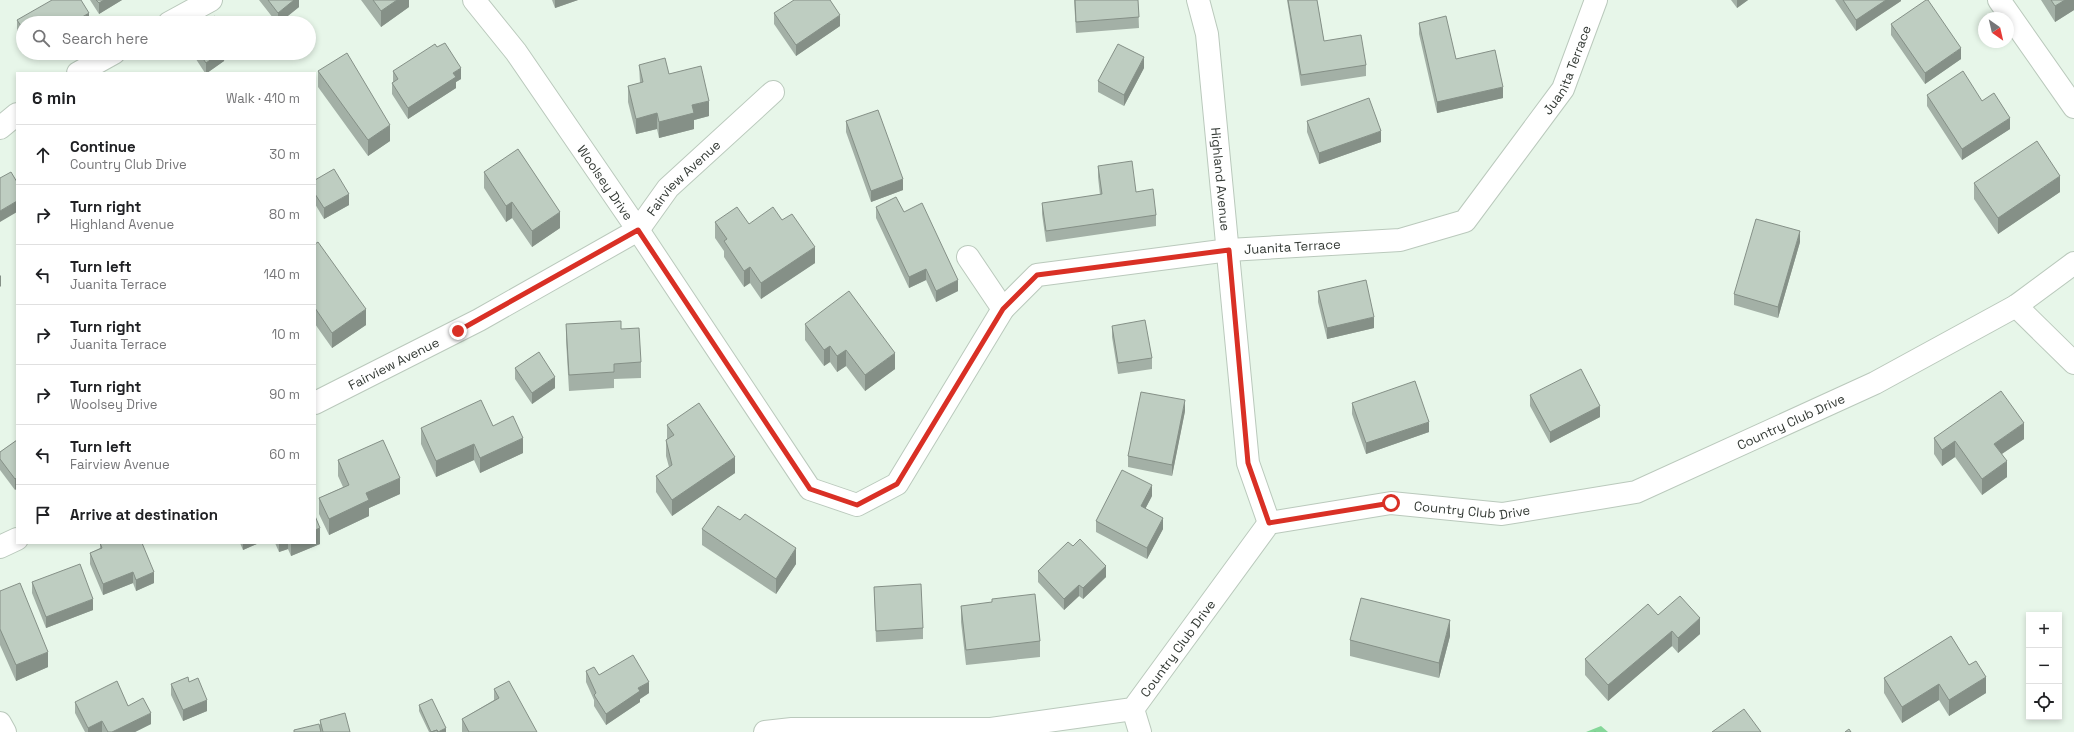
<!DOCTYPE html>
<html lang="en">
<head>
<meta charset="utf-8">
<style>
  body { margin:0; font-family:"Space Grotesk",sans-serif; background:#f2f2f2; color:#202124 }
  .controls { position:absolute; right:12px; bottom:12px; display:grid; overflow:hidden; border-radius:0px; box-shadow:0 2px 6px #0003 }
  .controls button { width:36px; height:36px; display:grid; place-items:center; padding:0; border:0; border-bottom:1px solid #e0e0e0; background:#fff; color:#202124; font:20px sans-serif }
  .compass { position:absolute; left:1978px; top:12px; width:36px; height:36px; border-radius:50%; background:#fff; box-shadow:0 2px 6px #0003; rotate:146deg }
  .stop { position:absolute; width:12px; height:12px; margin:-9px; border:3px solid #d93025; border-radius:50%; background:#fff }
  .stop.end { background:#d93025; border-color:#fff; box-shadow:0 1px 4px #0008 }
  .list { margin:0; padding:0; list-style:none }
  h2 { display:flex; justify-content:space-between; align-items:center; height:52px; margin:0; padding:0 16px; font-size:17px }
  h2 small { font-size:13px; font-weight:400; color:#757577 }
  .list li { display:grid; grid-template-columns:26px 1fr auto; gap:12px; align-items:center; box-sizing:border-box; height:60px; padding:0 16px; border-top:1px solid #e0e0e0 }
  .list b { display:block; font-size:15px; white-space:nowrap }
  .list p { margin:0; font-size:13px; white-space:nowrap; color:#757577 }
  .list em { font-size:13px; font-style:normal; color:#757577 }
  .icon { flex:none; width:22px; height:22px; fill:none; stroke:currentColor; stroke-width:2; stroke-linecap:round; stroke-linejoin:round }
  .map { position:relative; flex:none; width:2074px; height:732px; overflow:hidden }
  .search { position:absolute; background:#fff; box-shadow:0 2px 6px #0003; left:16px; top:16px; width:300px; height:44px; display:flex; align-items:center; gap:10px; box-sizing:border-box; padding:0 14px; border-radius:22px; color:#757577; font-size:15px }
  .panel { position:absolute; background:#fff; box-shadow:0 2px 6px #0003; left:16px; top:72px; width:300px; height:472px; border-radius:0px }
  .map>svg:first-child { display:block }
</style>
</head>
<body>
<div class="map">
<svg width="2074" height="732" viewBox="0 0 2074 732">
  <defs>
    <pattern id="forest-crowns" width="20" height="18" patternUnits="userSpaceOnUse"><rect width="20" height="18" fill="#85d799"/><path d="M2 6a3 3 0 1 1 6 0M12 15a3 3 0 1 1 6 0" fill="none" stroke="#73b984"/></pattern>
  </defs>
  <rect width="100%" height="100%" fill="#e7f6e9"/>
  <path fill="url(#forest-crowns)" d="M1601,726L1608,732H1586Z"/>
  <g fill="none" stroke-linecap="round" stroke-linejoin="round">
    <g stroke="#bac9bc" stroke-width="24">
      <g id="street">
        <path id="s1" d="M474,0L516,52L638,230L810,489L857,505L897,484L1003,309L1037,275L1229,250L1400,240L1465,221L1563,89L1596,0"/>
        <path id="s2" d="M1198,0L1207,34L1248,463L1269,523"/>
        <path d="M1999,0L2074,107"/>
        <path d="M169,23L211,0"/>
        <path d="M78,73L114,53"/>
        <path d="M0,128L17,114"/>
        <path d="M968,257L1003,309"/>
        <path d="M2016,306L2074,363"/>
        <path id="s3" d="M315,403L479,320L638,230L668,188L773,92"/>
        <path d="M0,547L17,539"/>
        <path d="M1133,709L1140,732"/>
        <path d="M0,723L5,732"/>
        <path id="s4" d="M765,732L792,729H991L1133,709L1269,523L1391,503L1502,514L1636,492L1875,383L2016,306L2074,263"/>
      </g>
    </g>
    <use href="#street" stroke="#fff" stroke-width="22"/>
  </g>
  <path fill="#a3b0a6" d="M90,0H122L99,14Z
    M259,0H299V7L279,23H277Z
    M361,0H409V7L381,27Z
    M552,0H578L555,8Z
    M1074,0H1138L1139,28L1076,33Z
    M1287,0H1317L1324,41L1366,65V76L1301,86Z
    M1731,0H1748L1737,8Z
    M1835,0H1901V1L1856,31Z
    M2041,0H2074V10L2055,22Z
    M774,13L840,26L796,56L774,24Z
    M17,20L89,23H23V40L17,31Z
    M1419,23L1456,59L1503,98L1437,113L1419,34Z
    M1891,24L1961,59L1925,84L1891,35Z
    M192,53H225L224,61L207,73H205Z
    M639,65L669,74L709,116L694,120V129L659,138L657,129L636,134L628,102V86L640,83Z
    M1144,68L1124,106L1098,92V81Z
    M318,71L390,141L368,156L318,87Z
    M393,71L461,79L456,82V88L408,119L392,94V83L393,82Z
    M1927,95L1982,101L2010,129L1962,160L1927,106Z
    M846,121L903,190L871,202L846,132Z
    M1307,121L1381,142L1319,164L1307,132Z
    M1098,166L1136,192L1156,215V226L1046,242L1042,214V203L1100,195L1098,177Z
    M484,172L560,228L532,247L512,218L506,222L484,188Z
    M315,180L349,205L324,219L315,204Z
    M1974,183L2060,192L1998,234L1974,199Z
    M876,207L904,212L958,291L936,302L926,280L909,288L876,218Z
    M782,220L815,263L761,299L750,283L744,287L724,257V251L715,238V222L749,224Z
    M1800,242L1778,318L1734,305V294Z
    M315,244L366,325L332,348L315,324Z
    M1318,291L1374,328L1327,339L1318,302Z
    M566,324L621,329L641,362V378L614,379V388L569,391L566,340Z
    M805,324L895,369L865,391L846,366L837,372L830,362L824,366L805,340Z
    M1112,326L1152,358V369L1118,374L1112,337Z
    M515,368L555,388L532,404L515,379Z
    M1530,395L1600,417L1550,443L1530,406Z
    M1352,403L1429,432L1366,454L1352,414Z
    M1185,411L1172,476L1128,467V456Z
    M667,425L735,473L672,516L656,492V476L669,467L666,456V440L667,439Z
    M493,426L523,453L480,473L474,460L436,477L421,444V428Z
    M1934,438L2024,439L2002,454L2007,477L1982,495L1955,457L1942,466L1934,454Z
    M17,440V488L15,490L0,470V452Z
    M338,460L400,494L369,508V516L329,535L319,514V498L343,487L338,476Z
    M1152,496L1145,509L1163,529L1147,559L1096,532V521Z
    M702,529L796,564L776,594L702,545Z
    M100,543L154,583L136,591L133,583L103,595L90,564V553L100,548Z
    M240,543H259L243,550Z
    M275,543H315L320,544L291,556L288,549L279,552Z
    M1073,546L1106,577L1083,599L1079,596L1064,610L1038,582V571Z
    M32,582L93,610L46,628L32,593Z
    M874,587L923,628V639L876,642Z
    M0,591L48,667L16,681L0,645Z
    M992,599L1040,641V657L966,665L961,622V606L992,603Z
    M1658,615L1700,634L1678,653L1672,646L1608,701L1585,675V659Z
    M1450,636L1439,678L1350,656V640Z
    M1951,636L1986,693L1949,716L1939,700L1902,723L1884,693V678Z
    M586,671L599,675L649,693L640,699V702L606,725L594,706V700L586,682Z
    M189,682L207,711L183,721L171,695V684Z
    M494,689L537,732H462V719L494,700Z
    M75,702L128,706L151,724L135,732H85L75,713Z
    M419,705L446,732H429L419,711Z
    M320,720L350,732H294V730L320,729Z"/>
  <path fill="#859087" d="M104,0H122L99,14V3Z
    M294,0H299V7L279,23H278V13Z
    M397,0H409V7L381,27V11Z
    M555,0H578L555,8Z
    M1737,0H1748L1737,8Z
    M1886,0H1901V1L1856,31V20Z
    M2065,0H2074V10L2055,22V6Z
    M89,13V23H72Z
    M840,15V26L796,56V45Z
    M1961,48V59L1925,84V73Z
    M33,53H40L33,57Z
    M220,53H225L224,61L207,73H206V63Z
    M1144,57V68L1124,106V95Z
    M461,68V79L456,82V88L408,119V108L453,73Z
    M1503,87V98L1437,113V102Z
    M709,101V116L694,120V129L659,138V122L692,105Z
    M657,113V129L636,134V119Z
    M2010,118V129L1962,160V149Z
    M390,125V141L368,156V140Z
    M1381,131V142L1319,164V153Z
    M2060,176V192L1998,234V218Z
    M903,179V190L871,202V191Z
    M349,194V205L324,219V208Z
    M17,201V212L0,222V211Z
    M512,202V218L506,222V206Z
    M560,212V228L532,247V231Z
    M1800,231V242L1778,318V307Z
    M815,247V263L761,299V283Z
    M750,267V283L744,287V271Z
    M926,269V280L909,288V277Z
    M1,275V286L0,287V276Z
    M958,280V291L936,302V291Z
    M366,309V325L332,348V333Z
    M1374,317V328L1327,339V328Z
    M830,346V362L824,366V350Z
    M846,350V366L837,372V356Z
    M895,353V369L865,391V375Z
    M555,377V388L532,404V393Z
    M1185,400V411L1172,476V465Z
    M1600,406V417L1550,443V432Z
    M1429,422V432L1366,454V443Z
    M2024,423V439L1994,459V444Z
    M523,438V453L480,473V458Z
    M1955,441V457L1942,466V450Z
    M474,444V460L436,477V461Z
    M735,457V473L672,516V500Z
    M2007,461V477L1982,495V479Z
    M17,477V488L15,490V479Z
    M400,478V494L369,508V516L329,535V519L366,493Z
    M1152,485V496L1141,517V506Z
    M1163,518V529L1147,559V548Z
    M320,528V544L291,556V543H315V530Z
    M243,543H259L243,550Z
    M279,543H288V549L279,552Z
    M796,548V564L776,594V579Z
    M1106,566V577L1083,599V588Z
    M133,572V583L103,595V584Z
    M154,572V583L136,591V580Z
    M1079,585V596L1064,610V599Z
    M93,599V610L46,628V617Z
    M1700,618V634L1678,653V638Z
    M1450,620V636L1439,678V663Z
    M1672,631V646L1608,701V685Z
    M48,652V667L16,681V665Z
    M1986,677V693L1949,716V700Z
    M649,682V693L640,699V702L606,725V714L638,688Z
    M1939,684V700L1902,723V707Z
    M207,700V711L183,721V710Z
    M151,713V724L135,732H112Z
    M102,721V732H88V728Z
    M446,728V732H438Z"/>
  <path fill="#becdc1" stroke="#859087" d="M52,0H81L89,13L72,23H23V29L17,20Z
    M96,0H104L99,3Z
    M268,0H294L278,13Z
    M373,0H397L381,11Z
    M794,0H830L840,15L796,45L774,13Z
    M1075,0H1138L1139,17L1076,22Z
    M1288,0H1317L1324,41L1361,35L1366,65L1301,75Z
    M1843,0H1886L1856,20Z
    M1926,0H1928L1961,48L1925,73L1891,24Z
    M2051,0H2065L2055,6Z
    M215,16L219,23H205Z
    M1446,16L1456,59L1495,50L1503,87L1437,102L1419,23Z
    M445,43L461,68L453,73L456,77L408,108L392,83L398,79L393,71L435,44L437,47Z
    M1118,44L1144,57L1124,95L1098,81Z
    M199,53H220L206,63Z
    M347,53L390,125L368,140L318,71Z
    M665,58L669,74L701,66L709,101L692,105L694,113L659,122L657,113L636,119L628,86L643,82L639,65Z
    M1963,71L1982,101L1994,93L2010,118L1962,149L1927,95Z
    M1369,98L1381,131L1319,153L1307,121Z
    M878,110L903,179L871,191L846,121Z
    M2037,141L2060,176L1998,218L1974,183Z
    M518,149L560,212L532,231L512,202L506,206L484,172Z
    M1132,161L1136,192L1153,189L1156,215L1046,231L1042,203L1102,194L1098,166Z
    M334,169L349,194L324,208L315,194V180Z
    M11,172L17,182V201L0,211V178Z
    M896,197L904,212L922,203L958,280L936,291L926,269L909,277L876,207Z
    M737,207L749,224L773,207L782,220L792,214L815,247L761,283L750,267L744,271L724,241L727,239L715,222Z
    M1756,219L1800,231L1778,307L1734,294Z
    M318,242L366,309L332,333L315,308V244Z
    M1366,280L1374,317L1327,328L1318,291Z
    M849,291L895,353L865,375L846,350L837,356L830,346L824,350L805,324Z
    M1145,320L1152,358L1118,363L1112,326Z
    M621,321V329L639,328L641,362L614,364V372L569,375L566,324Z
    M539,352L555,377L532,393L515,368Z
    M1581,369L1600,406L1550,432L1530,395Z
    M1415,381L1429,422L1366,443L1352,403Z
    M2001,391L2024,423L1994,444L2007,461L1982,479L1955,441L1942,450L1934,438Z
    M1141,392L1185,400L1172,465L1128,456Z
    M481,400L493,426L513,416L523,438L480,458L474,444L436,461L421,428Z
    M699,403L735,457L672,500L656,476L672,465L666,440L674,435L667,425Z
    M17,440V477L15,479L0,459V452Z
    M383,440L400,478L366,493L369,500L329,519L319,498L349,485L338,460Z
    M1122,470L1152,485L1141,506L1163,518L1147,548L1096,521Z
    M718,506L740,520L745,514L796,548L776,579L702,529Z
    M315,516L320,528L315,530Z
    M1080,539L1106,566L1083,588L1079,585L1064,599L1038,571L1068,542L1073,546Z
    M100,543H142L154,572L136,580L133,572L103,584L90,553L102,548Z
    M80,564L93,599L46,617L32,582Z
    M20,583L48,652L16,665L0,629V591Z
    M921,584L923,628L876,631L874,587Z
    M1035,594L1040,641L966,650L961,606L992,602V599Z
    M1680,596L1700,618L1678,638L1672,631L1608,685L1585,659L1648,604L1658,615Z
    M1361,598L1450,620L1439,663L1350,640Z
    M1951,636L1969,665L1976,661L1986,677L1949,700L1939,684L1902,707L1884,678Z
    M633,655L649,682L638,688L640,691L606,714L594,695L596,693L586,671L594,667L599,675Z
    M188,677L189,682L198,678L207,700L183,710L171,684Z
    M117,681L128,706L143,698L151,713L112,732H108L102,721L88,728L75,702Z
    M509,681L537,732H469L462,719L499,698L494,689Z
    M432,699L446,728L438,732L437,730L431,732L419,705Z
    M1744,709L1761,732H1712Z
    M345,713L350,732H323L320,720Z
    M319,724L321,732H294V730Z
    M1849,729L1851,732H1845Z
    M437,730L438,732H431Z"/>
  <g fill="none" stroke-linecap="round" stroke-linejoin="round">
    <path stroke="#d93025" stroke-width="5" d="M458,331L638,230L810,489L857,505L897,484L1003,309L1037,275L1229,250L1248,463L1269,523L1391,503"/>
  </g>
  <g text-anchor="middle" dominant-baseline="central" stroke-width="3" stroke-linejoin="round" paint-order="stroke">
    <g font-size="13" fill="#333934" stroke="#e7f6e9">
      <text stroke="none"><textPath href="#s1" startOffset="1557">Juanita Terrace</textPath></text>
      <text stroke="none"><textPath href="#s3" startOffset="436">Fairview Avenue</textPath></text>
      <text stroke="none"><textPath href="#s2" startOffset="181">Highland Avenue</textPath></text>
      <text stroke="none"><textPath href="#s1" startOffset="225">Woolsey Drive</textPath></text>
      <text stroke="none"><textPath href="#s1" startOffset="1198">Juanita Terrace</textPath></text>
      <text stroke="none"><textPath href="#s3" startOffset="88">Fairview Avenue</textPath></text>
      <text stroke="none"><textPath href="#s4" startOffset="1141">Country Club Drive</textPath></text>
      <text stroke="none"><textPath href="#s4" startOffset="805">Country Club Drive</textPath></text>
      <text stroke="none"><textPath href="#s4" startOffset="445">Country Club Drive</textPath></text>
    </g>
  </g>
</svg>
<div class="controls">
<button>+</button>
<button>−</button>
<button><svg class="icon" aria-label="locate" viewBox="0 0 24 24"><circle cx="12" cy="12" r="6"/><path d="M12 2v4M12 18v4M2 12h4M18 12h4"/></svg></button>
</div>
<svg class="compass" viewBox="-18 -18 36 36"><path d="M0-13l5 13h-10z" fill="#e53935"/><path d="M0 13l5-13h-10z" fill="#757577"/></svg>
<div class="stop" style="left:1391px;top:503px"></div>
<div class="stop end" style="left:458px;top:331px"></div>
<div class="search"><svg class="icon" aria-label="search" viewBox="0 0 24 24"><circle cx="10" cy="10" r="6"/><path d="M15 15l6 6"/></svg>Search here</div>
<section class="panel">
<h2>6 min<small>Walk · 410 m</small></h2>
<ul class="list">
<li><svg class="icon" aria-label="ahead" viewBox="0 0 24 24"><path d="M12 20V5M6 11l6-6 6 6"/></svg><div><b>Continue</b><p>Country Club Drive</p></div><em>30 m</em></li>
<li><svg class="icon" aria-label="right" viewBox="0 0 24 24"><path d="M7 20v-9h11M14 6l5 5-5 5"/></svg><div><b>Turn right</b><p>Highland Avenue</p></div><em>80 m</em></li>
<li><svg class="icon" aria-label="left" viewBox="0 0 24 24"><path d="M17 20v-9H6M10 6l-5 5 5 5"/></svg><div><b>Turn left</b><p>Juanita Terrace</p></div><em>140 m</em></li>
<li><svg class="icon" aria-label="right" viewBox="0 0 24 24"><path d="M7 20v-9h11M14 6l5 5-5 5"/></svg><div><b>Turn right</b><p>Juanita Terrace</p></div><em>10 m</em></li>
<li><svg class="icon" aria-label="right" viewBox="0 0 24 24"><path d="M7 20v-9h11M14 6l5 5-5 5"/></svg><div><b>Turn right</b><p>Woolsey Drive</p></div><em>90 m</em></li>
<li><svg class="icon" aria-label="left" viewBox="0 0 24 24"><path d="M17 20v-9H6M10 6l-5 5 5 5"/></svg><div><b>Turn left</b><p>Fairview Avenue</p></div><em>60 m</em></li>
<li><svg class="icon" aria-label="arrive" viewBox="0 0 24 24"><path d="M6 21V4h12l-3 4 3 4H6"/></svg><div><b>Arrive at destination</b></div></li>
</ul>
</section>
</div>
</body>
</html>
